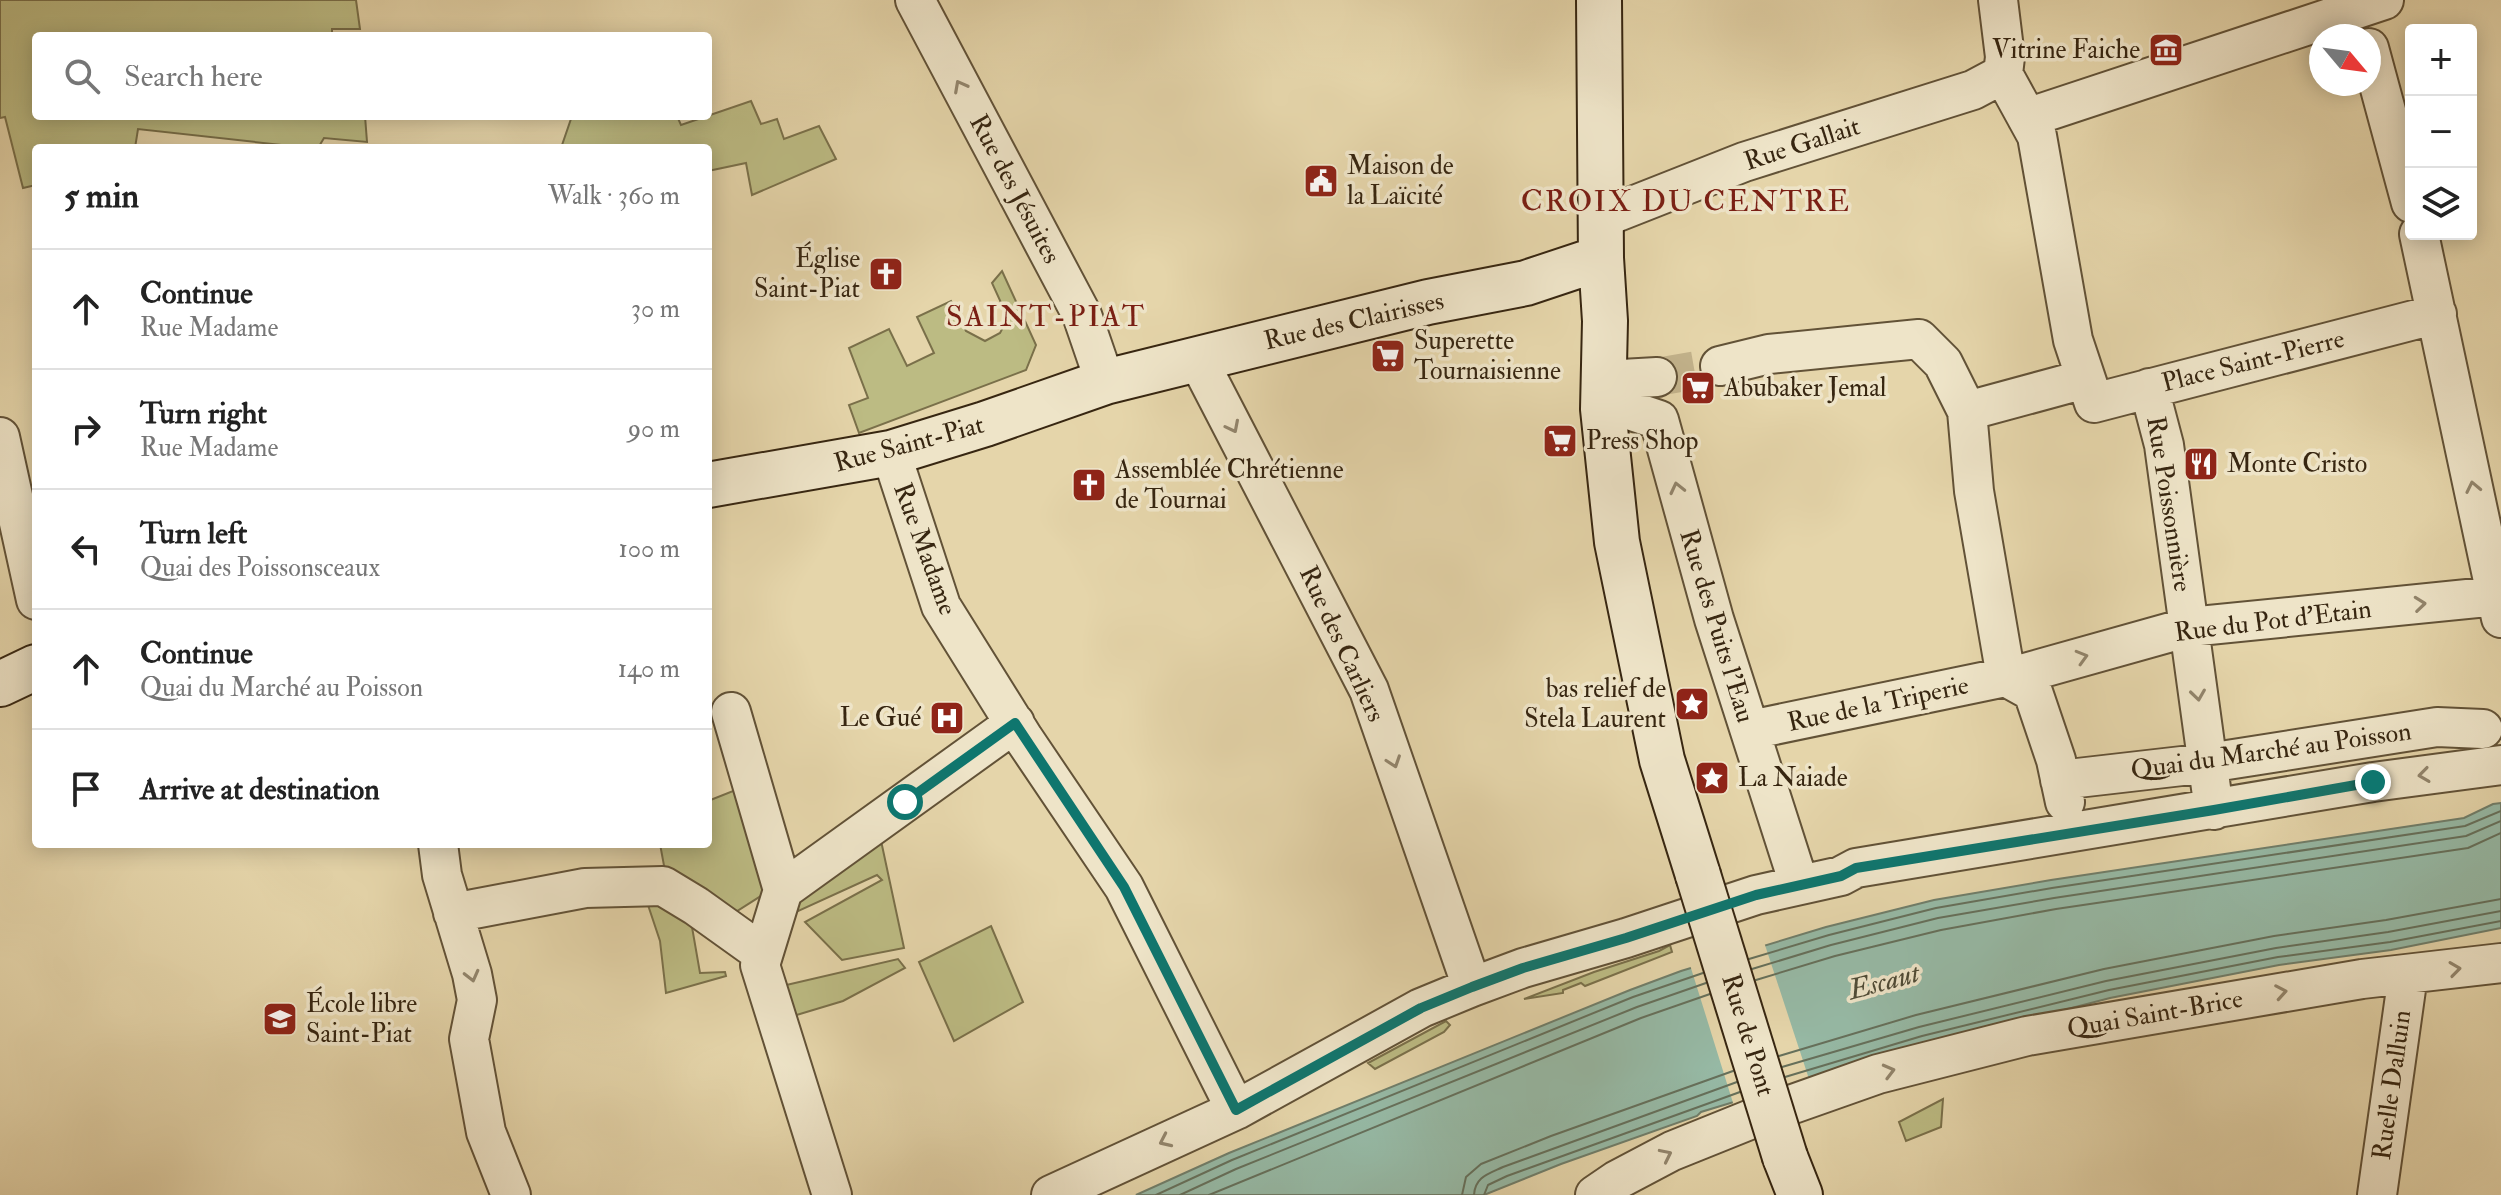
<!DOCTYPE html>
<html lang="en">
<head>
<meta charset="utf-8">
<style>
  body { margin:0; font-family:"IM FELL Double Pica",serif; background:#f2f2f2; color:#222 }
  .controls { position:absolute; right:24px; top:24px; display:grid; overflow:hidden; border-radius:8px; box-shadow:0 4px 20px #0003 }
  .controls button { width:72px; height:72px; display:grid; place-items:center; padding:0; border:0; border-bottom:2px solid #e0e0e0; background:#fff; color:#222; font:40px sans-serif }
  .compass { position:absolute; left:2309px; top:24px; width:72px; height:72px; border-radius:50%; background:#fff; box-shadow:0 4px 20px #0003; rotate:119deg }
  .stop { position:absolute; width:24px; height:24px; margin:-18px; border:6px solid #0f766e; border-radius:50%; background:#fff }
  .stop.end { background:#0f766e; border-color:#fff; box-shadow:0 2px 8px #0008 }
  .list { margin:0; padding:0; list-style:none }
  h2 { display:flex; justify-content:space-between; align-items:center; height:104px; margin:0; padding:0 32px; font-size:34px }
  h2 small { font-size:26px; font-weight:400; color:#767676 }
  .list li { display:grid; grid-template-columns:52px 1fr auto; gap:24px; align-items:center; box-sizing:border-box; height:120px; padding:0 32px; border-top:2px solid #e0e0e0 }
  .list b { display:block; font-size:30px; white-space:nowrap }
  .list p { margin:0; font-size:26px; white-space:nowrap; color:#767676 }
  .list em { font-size:26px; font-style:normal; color:#767676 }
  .icon { flex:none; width:44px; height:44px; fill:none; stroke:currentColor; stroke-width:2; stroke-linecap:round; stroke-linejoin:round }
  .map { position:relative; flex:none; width:2501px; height:1195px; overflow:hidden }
  .search { position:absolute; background:#fff; box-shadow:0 4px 20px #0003; left:32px; top:32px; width:680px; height:88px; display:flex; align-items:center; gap:20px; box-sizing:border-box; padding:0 28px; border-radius:8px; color:#767676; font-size:30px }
  .panel { position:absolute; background:#fff; box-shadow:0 4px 20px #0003; left:32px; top:144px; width:680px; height:704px; border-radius:8px }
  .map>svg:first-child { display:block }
</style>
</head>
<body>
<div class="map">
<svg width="2501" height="1195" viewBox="0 0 2501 1195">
  <rect width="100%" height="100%" fill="#e5d5aa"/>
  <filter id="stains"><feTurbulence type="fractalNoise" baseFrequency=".0025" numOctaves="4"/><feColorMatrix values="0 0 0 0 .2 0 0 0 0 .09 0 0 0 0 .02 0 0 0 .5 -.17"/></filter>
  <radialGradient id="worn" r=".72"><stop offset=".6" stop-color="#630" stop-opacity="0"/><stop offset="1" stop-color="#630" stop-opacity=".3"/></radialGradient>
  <path fill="#bcbb83" stroke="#7a704a" stroke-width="2" d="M0,0H356L360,29H332V36H36V116H365L367,142L324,138L318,148H309L138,129L135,148H36V185L23,188L5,117L0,118Z
    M751,101L761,124L777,119L784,139L819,126L836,159L752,195L746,163L708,171V148H561L572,116H677L681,125Z
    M1002,271L1036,345L1026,370L859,433L849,405L868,398L849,348L889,329L907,366L934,353L917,317L951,301L966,331L985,341L1000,333L1008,318L992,283Z
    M743,787L775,887L734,913L665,871L660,844H708V801Z
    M880,836L904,948L842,960L805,922L882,880L877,875L794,913L796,890Z
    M645,896L667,905L692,927L700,973L725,972L726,976L666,993L660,941Z
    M991,926L1023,1002L954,1041L919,962Z
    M1670,945L1672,952L1585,986L1581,983L1563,990V993L1524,999L1594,972L1659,951Z
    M898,959L905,968L843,1001L790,1017L782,986Z
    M1446,1021L1450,1025L1444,1032L1375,1069L1368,1063Z
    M1943,1099L1941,1127L1906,1141L1899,1122Z"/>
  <path fill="#96b9a5" stroke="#707e6a" stroke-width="2" d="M2501,803V928L2391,950L2279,965L2110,998L1872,1060L1701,1112L1697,1116L1561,1164L1484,1195H1136L1229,1153L1630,990L1681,971L1826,927L1934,900L2051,880L2464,818L2493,804Z"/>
  <path fill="#e5d5aa" d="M1764,942L1810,1082L1734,1106L1690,965Z"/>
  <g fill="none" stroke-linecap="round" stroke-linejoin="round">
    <path stroke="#66705b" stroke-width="2" d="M1749,959L1829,935L1936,908L2052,888L2465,826L2501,811
      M1752,969L1831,945L1938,918L2054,898L2466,836L2501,821
      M1756,980L1835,956L1941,930L2056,909L2468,848L2501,833
      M1779,1056L1916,1015L2104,969L2274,936L2386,920L2501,899
      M1782,1067L1919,1027L2106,981L2276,948L2388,932L2501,911
      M1785,1077L1922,1036L2109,990L2278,957L2390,942L2501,921
      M1156,1195L1232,1160L1633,997L1703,973
      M1180,1195L1236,1169L1637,1007L1706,983
      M1209,1195L1641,1018L1710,994
      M1462,1195L1466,1177L1481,1164L1551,1136L1733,1071
      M1474,1195C1475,1177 1488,1174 1503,1167L1737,1082
      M1484,1195L1488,1185L1507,1176L1740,1092"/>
    <path stroke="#c2b28b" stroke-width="38" stroke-dasharray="38 19" stroke-linecap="butt" d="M1657,377L1720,366"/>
    <g stroke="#625237" stroke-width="42">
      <path id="street" d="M915,0L1082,315L1105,382
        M1998,0L2005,57L2003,74
        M2369,48L2411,203
        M2003,74L2037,136L2073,340L2094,403L2437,314
        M2027,118L2384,0
        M1602,218L1744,162L1973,90L2003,74
        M2419,234L2501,618
        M1197,358L1369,690L1472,987
        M1720,366L1769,354L1919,339L1943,363L1967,411
        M1604,380L1657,377
        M2149,388L2164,445L2214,810
        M1603,409L1629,410L1659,420L1714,619L1799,884
        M0,437L36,600
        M891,453L941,606L1024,739L1124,887L1236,1110
        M2006,677L1974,491L1967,411L2085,379
        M2006,677L2033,692L2056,760L2065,802
        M731,712L783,890L760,965L832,1195
        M1750,730L2025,673L2189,627L2497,596
        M2060,780L2208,763L2437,727L2483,729
        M438,844L442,875L472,974L477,1000L469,1039L486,1132L511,1195
        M783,890L1015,723
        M453,913L585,888L663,886L696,906L763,954
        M1051,1195L1236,1110L1421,1008L1472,987L1523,968L1626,938L1756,895L1841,876L1856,868L2373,782L2501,765
        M1595,1195L1617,1180L1672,1151L1759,1116L1878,1074L2027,1036L2362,979L2501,963
        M2377,1195L2408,975"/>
    </g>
    <g stroke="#372611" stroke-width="48">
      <path id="secondary" d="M1599,0L1601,258L1605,321L1603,409L1617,542L1662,760L1698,875
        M708,485L891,453L985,424L1105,382L1428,302L1526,283L1601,258
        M0,684L36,667
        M1785,1157L1800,1195"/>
    </g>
    <use href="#street" stroke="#eee4c8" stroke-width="38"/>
    <use href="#secondary" stroke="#eee4c8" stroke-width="44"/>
    <g stroke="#372611" stroke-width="48" stroke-linecap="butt">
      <path id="secondary-bridge" d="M1698,875L1785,1157"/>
    </g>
    <use href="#secondary-bridge" stroke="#eee4c8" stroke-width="44"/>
  </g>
  <defs><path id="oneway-chevron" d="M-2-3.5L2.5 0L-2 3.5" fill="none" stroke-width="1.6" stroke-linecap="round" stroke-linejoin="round" transform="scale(2)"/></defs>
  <g stroke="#92856c">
    <use href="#oneway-chevron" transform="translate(960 86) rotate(-118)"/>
    <use href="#oneway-chevron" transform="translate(1233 427) rotate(63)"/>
    <use href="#oneway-chevron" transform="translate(2473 487) rotate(-102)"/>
    <use href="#oneway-chevron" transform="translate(1677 488) rotate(-103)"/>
    <use href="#oneway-chevron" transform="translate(2420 604) rotate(-6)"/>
    <use href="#oneway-chevron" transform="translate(2082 657) rotate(-16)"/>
    <use href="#oneway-chevron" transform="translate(2198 695) rotate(82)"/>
    <use href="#oneway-chevron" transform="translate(1394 762) rotate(71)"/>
    <use href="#oneway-chevron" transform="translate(2424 775) rotate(172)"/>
    <use href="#oneway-chevron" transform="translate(2455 969) rotate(-8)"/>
    <use href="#oneway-chevron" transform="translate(472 976) rotate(76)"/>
    <use href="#oneway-chevron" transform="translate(2281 992) rotate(-10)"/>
    <use href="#oneway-chevron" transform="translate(1889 1071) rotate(-15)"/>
    <use href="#oneway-chevron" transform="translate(1165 1141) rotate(155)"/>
    <use href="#oneway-chevron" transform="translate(1666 1155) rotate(-26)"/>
  </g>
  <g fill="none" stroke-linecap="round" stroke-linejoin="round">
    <path stroke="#0f766e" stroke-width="10" d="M905,802L1015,723L1124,887L1236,1110L1421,1008L1472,987L1523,968L1626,938L1756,895L1841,876L1856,868L2214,810L2373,782"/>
  </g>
  <defs>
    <g id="museum-square" transform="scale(1.8)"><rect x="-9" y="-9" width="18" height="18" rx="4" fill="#8f2418" stroke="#eee4c8"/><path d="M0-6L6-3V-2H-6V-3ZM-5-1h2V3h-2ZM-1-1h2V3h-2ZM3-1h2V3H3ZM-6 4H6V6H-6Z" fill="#fff"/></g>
    <g id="civic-square" transform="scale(1.8)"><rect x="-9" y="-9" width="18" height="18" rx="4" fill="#8f2418" stroke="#eee4c8"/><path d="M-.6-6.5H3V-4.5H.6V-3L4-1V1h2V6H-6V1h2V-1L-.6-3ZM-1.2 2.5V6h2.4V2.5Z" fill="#fff"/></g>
    <g id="church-square" transform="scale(1.8)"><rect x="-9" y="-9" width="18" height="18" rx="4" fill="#8f2418" stroke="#eee4c8"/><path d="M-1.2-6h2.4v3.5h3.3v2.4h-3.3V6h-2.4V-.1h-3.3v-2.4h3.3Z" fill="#fff"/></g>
    <g id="supermarket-square" transform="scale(1.8)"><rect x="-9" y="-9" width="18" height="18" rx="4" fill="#8f2418" stroke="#eee4c8"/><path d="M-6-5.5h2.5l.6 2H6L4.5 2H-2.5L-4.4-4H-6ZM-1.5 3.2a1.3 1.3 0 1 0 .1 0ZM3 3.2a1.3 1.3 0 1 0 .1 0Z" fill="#fff"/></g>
    <g id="restaurant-square" transform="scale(1.8)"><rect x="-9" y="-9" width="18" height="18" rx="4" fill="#8f2418" stroke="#eee4c8"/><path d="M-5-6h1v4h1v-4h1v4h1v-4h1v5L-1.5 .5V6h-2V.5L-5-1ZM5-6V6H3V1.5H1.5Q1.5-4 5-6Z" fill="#fff"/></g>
    <g id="sight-square" transform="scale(1.8)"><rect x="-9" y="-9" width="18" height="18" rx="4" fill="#8f2418" stroke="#eee4c8"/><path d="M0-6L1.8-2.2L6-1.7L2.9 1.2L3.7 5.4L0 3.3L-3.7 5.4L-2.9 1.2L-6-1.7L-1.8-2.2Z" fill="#fff"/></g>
    <g id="hospital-square" transform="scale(1.8)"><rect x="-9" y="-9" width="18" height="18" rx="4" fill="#8f2418" stroke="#eee4c8"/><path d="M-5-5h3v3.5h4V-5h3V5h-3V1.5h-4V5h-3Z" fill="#fff"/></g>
    <g id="school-square" transform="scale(1.8)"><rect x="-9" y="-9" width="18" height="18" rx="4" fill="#8f2418" stroke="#eee4c8"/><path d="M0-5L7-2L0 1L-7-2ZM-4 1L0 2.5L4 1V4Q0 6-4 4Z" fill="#fff"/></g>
  </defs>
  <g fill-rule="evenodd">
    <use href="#museum-square" x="2166" y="50"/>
    <use href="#civic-square" x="1321" y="181"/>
    <use href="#church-square" x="886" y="274"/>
    <use href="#supermarket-square" x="1388" y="356"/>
    <use href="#supermarket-square" x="1698" y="388"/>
    <use href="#supermarket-square" x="1560" y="441"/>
    <use href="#restaurant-square" x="2201" y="464"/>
    <use href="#church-square" x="1089" y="485"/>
    <use href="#sight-square" x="1692" y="704"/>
    <use href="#hospital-square" x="947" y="718"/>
    <use href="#sight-square" x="1712" y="778"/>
    <use href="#school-square" x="280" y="1019"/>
  </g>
  <g text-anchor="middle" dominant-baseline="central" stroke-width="7" stroke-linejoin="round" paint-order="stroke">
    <g font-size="26" fill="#372611" stroke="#eee4c8" text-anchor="start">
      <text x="2140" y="50" text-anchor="end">Vitrine Faiche</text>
      <text x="1347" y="166">Maison de<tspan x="1347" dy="30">la Laïcité</tspan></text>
      <text x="860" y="259" text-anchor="end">Église<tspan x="860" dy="30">Saint-Piat</tspan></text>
      <text x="1414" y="341">Superette<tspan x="1414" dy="30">Tournaisienne</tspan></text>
      <text x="1724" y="388">Abubaker Jemal</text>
      <text x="1586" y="441">Press Shop</text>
      <text x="2227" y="464">Monte Cristo</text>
      <text x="1115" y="470">Assemblée Chrétienne<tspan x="1115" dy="30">de Tournai</tspan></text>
      <text x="1666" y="689" text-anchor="end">bas relief de<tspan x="1666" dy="30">Stela Laurent</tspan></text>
      <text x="921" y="718" text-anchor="end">Le Gué</text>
      <text x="1738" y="778">La Naiade</text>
      <text x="306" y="1004">École libre<tspan x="306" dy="30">Saint-Piat</tspan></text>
    </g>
    <g font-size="26" fill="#372611" stroke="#eee4c8">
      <text transform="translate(1802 144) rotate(-18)">Rue Gallait</text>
      <text transform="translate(1015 189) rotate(62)">Rue des Jésuites</text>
      <text transform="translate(1354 321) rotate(-13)">Rue des Clairisses</text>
      <text transform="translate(2253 361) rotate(-14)">Place Saint-Pierre</text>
      <text transform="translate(909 444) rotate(-15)">Rue Saint-Piat</text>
      <text transform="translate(2169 504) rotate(81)">Rue Poissonnière</text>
      <text transform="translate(925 549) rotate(70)">Rue Madame</text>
      <text transform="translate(2273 621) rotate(-7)">Rue du Pot d'Etain</text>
      <text transform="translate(1717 626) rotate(73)">Rue des Puits l'Eau</text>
      <text transform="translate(1342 644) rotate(65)">Rue des Carliers</text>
      <text transform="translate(1878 704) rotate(-12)">Rue de la Triperie</text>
      <text transform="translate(2271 751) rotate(-8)">Quai du Marché au Poisson</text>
      <text transform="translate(2155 1014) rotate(-10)">Quai Saint-Brice</text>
      <text transform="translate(1748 1035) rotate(73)">Rue de Pont</text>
      <text transform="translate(2392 1085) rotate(-82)">Ruelle Dalluin</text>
    </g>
    <g font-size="28" font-style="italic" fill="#4f4b36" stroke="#eee4c8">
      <text transform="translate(1884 982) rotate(-15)">Escaut</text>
    </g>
    <g font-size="30" letter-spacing="2" fill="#7a1f14" stroke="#eee4c8">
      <text x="1686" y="201">CROIX DU CENTRE</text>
      <text x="1046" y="316">SAINT-PIAT</text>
    </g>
  </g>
  <rect width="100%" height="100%" filter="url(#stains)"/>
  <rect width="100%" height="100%" fill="url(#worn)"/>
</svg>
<div class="controls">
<button>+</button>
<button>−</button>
<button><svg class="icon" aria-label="layers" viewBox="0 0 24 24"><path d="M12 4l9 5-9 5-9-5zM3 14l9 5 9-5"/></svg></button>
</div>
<svg class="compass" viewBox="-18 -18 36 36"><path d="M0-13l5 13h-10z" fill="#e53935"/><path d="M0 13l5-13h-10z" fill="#767676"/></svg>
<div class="stop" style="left:905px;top:802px"></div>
<div class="stop end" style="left:2373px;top:782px"></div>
<div class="search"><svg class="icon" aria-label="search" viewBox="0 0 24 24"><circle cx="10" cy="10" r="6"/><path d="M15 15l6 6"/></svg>Search here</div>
<section class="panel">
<h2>5 min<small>Walk · 360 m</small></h2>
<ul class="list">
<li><svg class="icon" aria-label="ahead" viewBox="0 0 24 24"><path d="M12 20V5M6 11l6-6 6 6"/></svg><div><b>Continue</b><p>Rue Madame</p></div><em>30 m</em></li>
<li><svg class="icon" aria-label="right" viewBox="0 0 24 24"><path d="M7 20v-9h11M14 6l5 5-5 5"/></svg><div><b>Turn right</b><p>Rue Madame</p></div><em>90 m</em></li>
<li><svg class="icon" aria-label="left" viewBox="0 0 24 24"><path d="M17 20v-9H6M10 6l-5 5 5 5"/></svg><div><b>Turn left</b><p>Quai des Poissonsceaux</p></div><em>100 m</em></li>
<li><svg class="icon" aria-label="ahead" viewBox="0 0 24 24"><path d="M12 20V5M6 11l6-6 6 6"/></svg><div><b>Continue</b><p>Quai du Marché au Poisson</p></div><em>140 m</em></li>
<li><svg class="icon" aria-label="arrive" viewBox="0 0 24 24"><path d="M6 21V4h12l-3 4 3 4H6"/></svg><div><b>Arrive at destination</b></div></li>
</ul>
</section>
</div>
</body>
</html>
